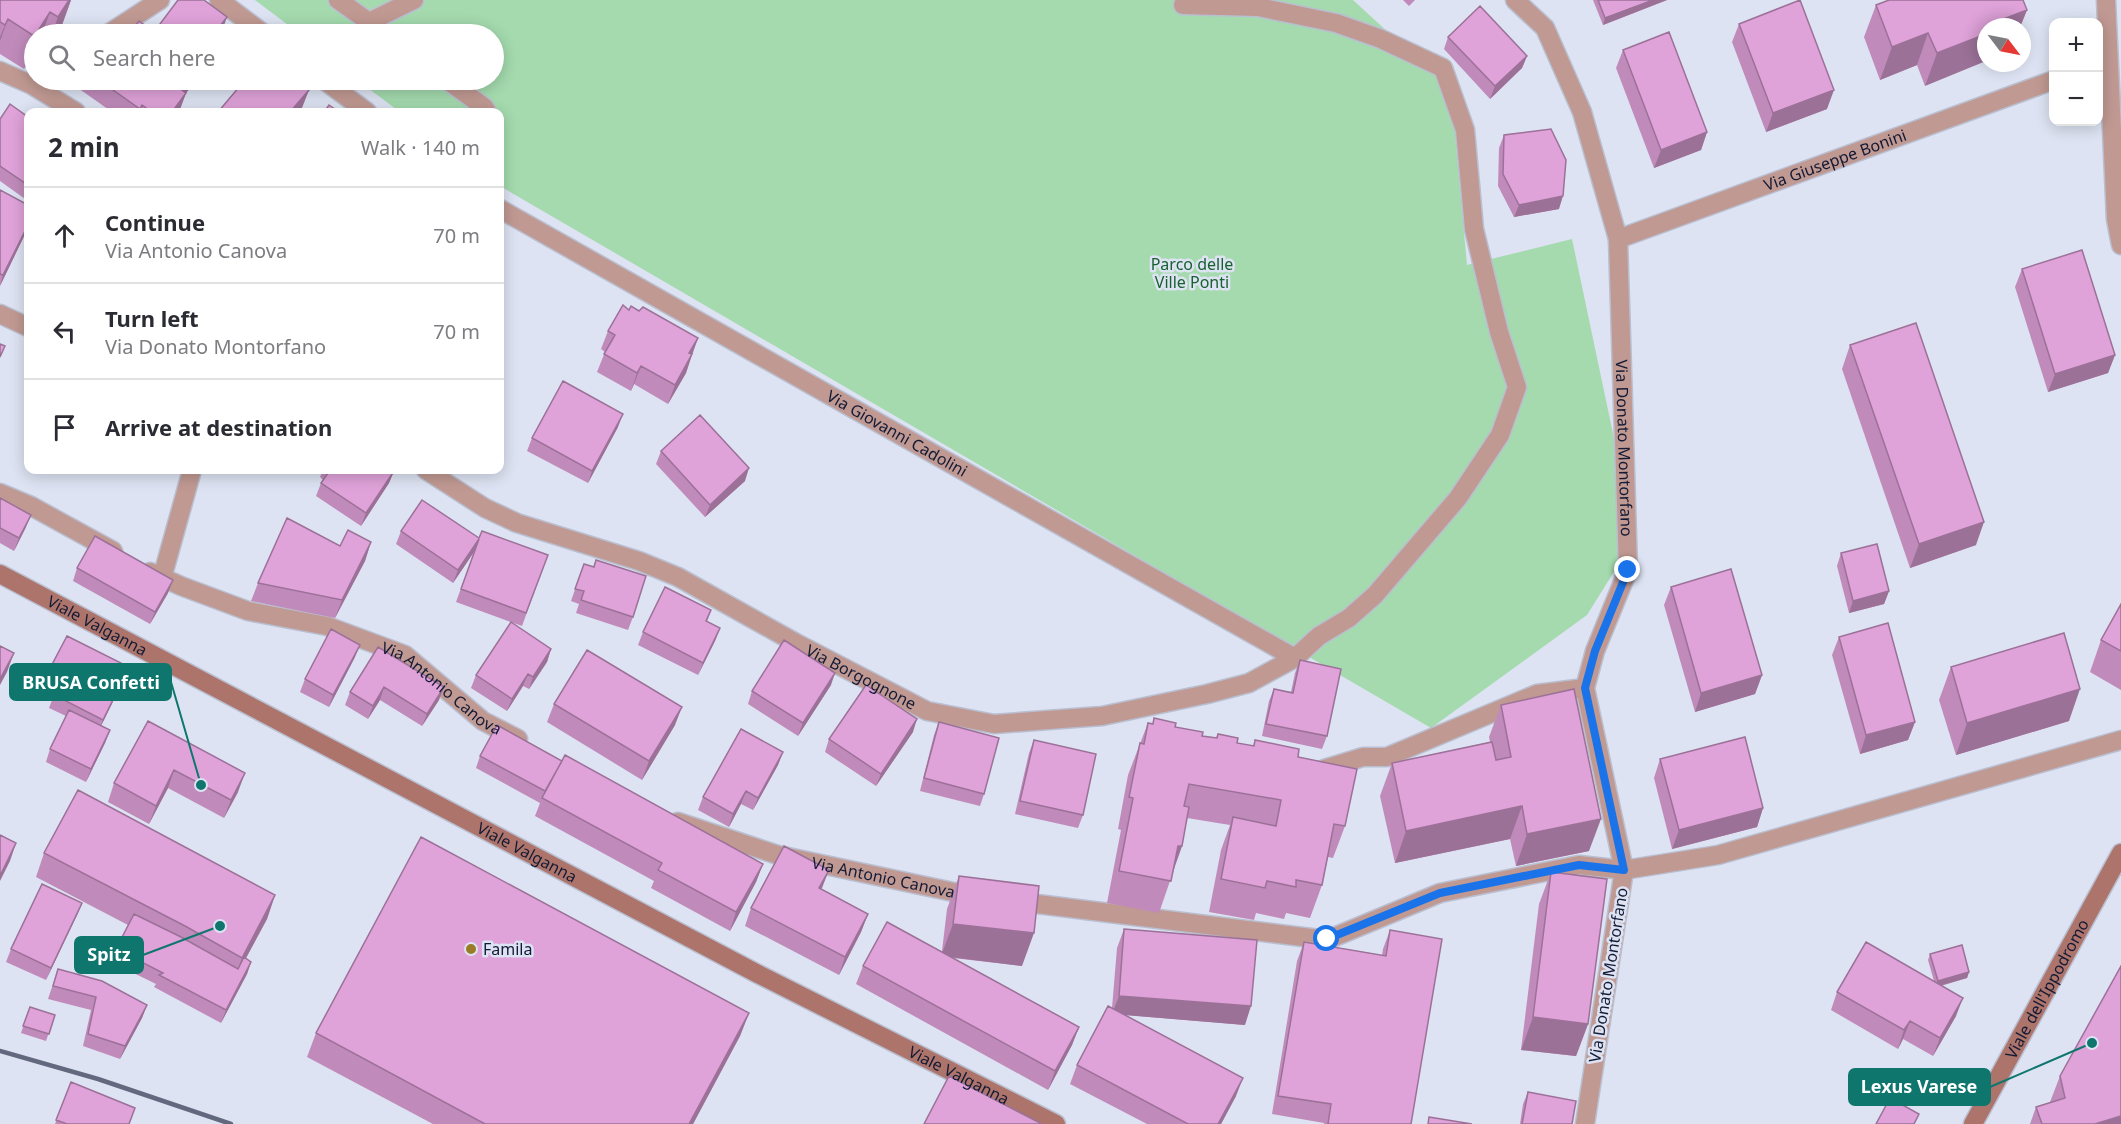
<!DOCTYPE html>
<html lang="en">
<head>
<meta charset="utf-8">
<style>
  body { margin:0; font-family:"Noto Sans",sans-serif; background:#f2f2f3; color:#2b2b33 }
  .controls { position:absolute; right:18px; top:18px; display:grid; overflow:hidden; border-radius:12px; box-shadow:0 3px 15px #0003 }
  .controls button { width:54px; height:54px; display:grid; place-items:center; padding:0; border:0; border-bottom:2px solid #e1e1e2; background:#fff; color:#2b2b33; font:30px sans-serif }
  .compass { position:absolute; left:1977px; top:18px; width:54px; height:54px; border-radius:50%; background:#fff; box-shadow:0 3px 15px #0003; rotate:122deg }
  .stop { position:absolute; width:18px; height:18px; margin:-14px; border:4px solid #1a73e8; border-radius:50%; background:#fff }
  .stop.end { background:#1a73e8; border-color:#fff; box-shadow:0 2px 6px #0008 }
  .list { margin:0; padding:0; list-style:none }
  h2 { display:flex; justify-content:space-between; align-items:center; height:78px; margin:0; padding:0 24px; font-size:26px }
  h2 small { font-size:20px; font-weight:400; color:#7c7c81 }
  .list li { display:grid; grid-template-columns:39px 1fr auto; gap:18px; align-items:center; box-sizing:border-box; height:96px; padding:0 24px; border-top:2px solid #e1e1e2 }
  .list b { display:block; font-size:22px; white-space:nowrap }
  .list p { margin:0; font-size:20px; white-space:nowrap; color:#7c7c81 }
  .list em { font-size:20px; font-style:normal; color:#7c7c81 }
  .icon { flex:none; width:33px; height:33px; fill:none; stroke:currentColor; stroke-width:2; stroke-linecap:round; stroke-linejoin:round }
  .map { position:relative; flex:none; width:2121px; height:1124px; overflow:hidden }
  .search { position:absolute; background:#fff; box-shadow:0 3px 15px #0003; left:24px; top:24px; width:480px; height:66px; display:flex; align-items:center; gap:15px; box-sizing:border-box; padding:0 21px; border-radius:33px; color:#7c7c81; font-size:22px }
  .panel { position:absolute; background:#fff; box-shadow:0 3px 15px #0003; left:24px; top:108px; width:480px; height:366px; border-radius:12px }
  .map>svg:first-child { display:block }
</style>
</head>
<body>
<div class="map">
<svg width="2121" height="1124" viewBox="0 0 2121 1124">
  <rect width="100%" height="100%" fill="#dde3f2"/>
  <path fill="#a4daae" d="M255,0H1353L1451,90L1467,265L1572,239L1635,538L1587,615L1431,728L500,186V112H400L357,80H494V34H300Z"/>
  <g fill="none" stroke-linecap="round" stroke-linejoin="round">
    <g stroke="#b9bfd0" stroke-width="21">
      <g id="street">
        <path d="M219,0L264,34"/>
        <path d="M338,0L386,34"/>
        <path id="s1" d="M1515,0L1545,28L1582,112L1618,239L1628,570L1595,651L1585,688L1624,870L1585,1124"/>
        <path d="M2106,0L2116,219L2121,245"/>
        <path d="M369,22L414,0"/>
        <path d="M108,34L160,0"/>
        <path d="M0,71L32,85L76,112"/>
        <path d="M324,80L367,112"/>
        <path d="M447,80L484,107L487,112"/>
        <path id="s2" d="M500,209L1295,658"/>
        <path id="s3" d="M1618,239L2054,80"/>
        <path d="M0,314L28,327"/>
        <path id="s4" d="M426,470L485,508L517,523L639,561L678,577L796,643L927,711L994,724L1102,716L1207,694L1249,683L1295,658L1319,636L1349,618L1375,595L1458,498L1500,435L1517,387L1499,332L1474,229L1465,130L1443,68L1381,39L1336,23L1258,7L1183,5"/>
        <path d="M0,493L31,506L113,551"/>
        <path id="s5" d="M150,572L181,586L248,611L327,626L405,655L483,721L518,739"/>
        <path d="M162,578L192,470"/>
        <path d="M1324,769L1363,757H1387L1537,694L1585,688"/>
        <path id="s6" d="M678,822L778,855L977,897"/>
        <path d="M1013,901L1327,940L1440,893L1579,865L1624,870L1718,855L2121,740"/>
      </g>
    </g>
    <g stroke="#b9bfd0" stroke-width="21">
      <g id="secondary">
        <path id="s7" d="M0,574L756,973L1056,1124"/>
        <path id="s8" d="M1973,1124L2121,853"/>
      </g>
    </g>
    <use href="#street" stroke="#c09992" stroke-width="18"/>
    <use href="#secondary" stroke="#ad746b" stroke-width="18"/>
    <path stroke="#62697f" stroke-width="4.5" d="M0,1051L98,1079L231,1124"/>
  </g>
  <path fill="#c08bbb" d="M0,0H71L62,25L56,34H34V51L24,69L0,54Z
    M1403,0H1415L1409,6Z
    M1593,0H1667L1603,25Z
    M1876,5L2027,10L2020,27H1986L1925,86L1917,65L1880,80L1864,37Z
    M1739,24L1827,109L1766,132L1732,42Z
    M1448,37L1527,56L1522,68L1490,99L1444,49Z
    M1623,50L1707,132L1701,150L1654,168L1616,68Z
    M81,80H196L186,93L179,112H112L78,88Z
    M241,80H296L302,108L298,112H218L237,89Z
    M28,117V201L0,181V119Z
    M1504,135L1559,209L1514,217L1498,186L1499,148Z
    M0,190L28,228L0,286Z
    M2022,269L2115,355L2108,373L2048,392L2015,287Z
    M629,310L639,311L698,338L686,373L668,404L634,384L631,391L597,372L605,352L601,349L608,331Z
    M1850,345L1976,545L1910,568L1842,369Z
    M618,427L588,483L527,451L532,438Z
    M661,451L745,481L705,517L656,464Z
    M323,470H392L394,471L389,483L361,526L316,496L321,483L323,480L320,477Z
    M0,498L26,527L14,551L0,543Z
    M401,531L479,538L548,555L522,626L456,602L474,552L453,583L396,544Z
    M371,542L365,561L335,618L251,601L258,583L340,546Z
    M1841,553L1889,591L1884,604L1849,613L1837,566Z
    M596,560L633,617L628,630L576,613L579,604L571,601L584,564L593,567Z
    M77,568L168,593L150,624L73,581Z
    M1671,587L1762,675L1755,694L1695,712L1664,605Z
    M2121,604V690L2090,672L2101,640Z
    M711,610L707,622L720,628L715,641L698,675L638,645L643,632Z
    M1839,637L1915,722L1908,740L1860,754L1832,655Z
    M378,647L439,700L422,726L380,700L368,719L345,705L350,692Z
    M551,649L547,662L529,689L523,686L507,711L471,688L476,675Z
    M355,657L329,707L300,692L305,679Z
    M1300,660L1327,736L1322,749L1262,736L1269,701L1274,689L1291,692L1295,673Z
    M129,667L124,679L101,726L110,730L105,743L86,782L46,762L50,749L66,716L49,708L54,695L42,689L46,676Z
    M1951,667L2069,721L1956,755L1939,700Z
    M831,685L798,736L748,704L752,691Z
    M554,704L675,725L642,780L547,722Z
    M1501,705L1589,851L1516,866L1510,839L1395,863L1380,796L1392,763L1490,742L1489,737Z
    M1154,718L1175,727L1202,736L1216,738L1218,734L1237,743L1253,746L1255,740L1298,757L1345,826L1333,858L1328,857L1322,885L1310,918L1286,913L1284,919L1256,913L1254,920L1209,912L1221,850L1230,825L1187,818L1182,846L1159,913L1107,903L1121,830L1118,829L1128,775L1148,723L1153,724Z
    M148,721L238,792L224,818L168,788L149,824L108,802L114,783Z
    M939,722L984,794L980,806L920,791L934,735Z
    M913,732L876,786L825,752L829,739Z
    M1034,740L1083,815L1078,828L1015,814L1029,753Z
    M783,752L778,765L753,810L741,804L729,827L698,810L703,797Z
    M480,756L562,761L763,864L756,882L730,931L651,888L654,881L535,816L540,803L476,768Z
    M1660,759L1763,808L1757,827L1672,849L1654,778Z
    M44,853L275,895L267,919L246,958L251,962L247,974L221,1023L154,987L156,984L111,962L116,949L128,925L36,877Z
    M1551,872L1588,1024L1576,1056L1521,1050L1539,904Z
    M959,876L1022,966L953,958L1079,1027L1072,1045L1048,1090L856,984L863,966L942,951L947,909Z
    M822,889L868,914L861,932L839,975L745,926L751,908Z
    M82,903L77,915L46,980L6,962L11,949Z
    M1124,929L1245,1025L1126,1015L1236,1096L1221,1124H1147L1070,1084L1077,1065L1112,1008L1117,948Z
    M1390,930L1411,1124H1324V1123L1272,1114L1297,961L1304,942L1382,955L1383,949Z
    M1930,954L1969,972L1967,978L1941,986L1956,1016L1933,1056L1903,1039L1898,1049L1831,1010L1837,992L1934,981L1928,960Z
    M58,969L147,1005L142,1018L120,1059L83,1046L91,1010L48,999Z
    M30,1007L55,1015L46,1041L21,1033Z
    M749,1013L740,1036L693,1124H433L307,1057L316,1033Z
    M2060,1076L2121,1124H2030L2036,1107L2050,1102Z
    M71,1082L129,1124H55Z
    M1528,1092L1572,1124H1520L1523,1104Z"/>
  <path fill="#9c7198" d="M69,0H71L62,25L56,34H52L58,17Z
    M1653,0H1667L1603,25L1605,18Z
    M2027,10L2020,27H1996L1998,21Z
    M50,12L42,34H36Z
    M227,17L221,34H214Z
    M8,19L0,41V37L5,25Z
    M1928,33L1917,65L1880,80L1892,47Z
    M1986,34V61L1925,86L1937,53Z
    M34,39V51L24,69Z
    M1527,56L1522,68L1490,99L1495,86Z
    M189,80H196L186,93L179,112H172L182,90Z
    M309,90L302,108L298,112H290Z
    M1834,90L1827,109L1766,132L1773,113Z
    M1707,132L1701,150L1654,168L1661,150Z
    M1563,196L1559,209L1514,217L1519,205Z
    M28,225V228L0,286L3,275Z
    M698,338L691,357L689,353Z
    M692,354L686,373L668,404L675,385Z
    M2115,355L2108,373L2048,392L2055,374Z
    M641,366L634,384L631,391L637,373Z
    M623,414L618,427L588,483L592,471Z
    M749,468L745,481L705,517L710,505Z
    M394,471L389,483L361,526L366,513Z
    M31,515L26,527L14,551L19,538Z
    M1984,522L1976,545L1910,568L1919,544Z
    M479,539L474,552L453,583L458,570Z
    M371,542L365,561L335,618L342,600Z
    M173,580L168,593L150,624L155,612Z
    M1889,591L1884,604L1849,613L1853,601Z
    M720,628L715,641L698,675L703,663Z
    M360,645L355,657L329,707L333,695Z
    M551,649L547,662L529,689L533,677Z
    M14,653L7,672L0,685V679Z
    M129,667L124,679L98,732L103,720Z
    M835,673L831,685L798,736L803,723Z
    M528,674L523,686L507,711L512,699Z
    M1762,675L1755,694L1695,712L1701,693Z
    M384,687L380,700L368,719L373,706Z
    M444,687L439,700L422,726L427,714Z
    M2080,689L2069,721L1956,755L1967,723Z
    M682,707L675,725L642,780L649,761Z
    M917,719L913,732L876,786L881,774Z
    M1915,722L1908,740L1860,754L1866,735Z
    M110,730L105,743L86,782L91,769Z
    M783,752L778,765L753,810L758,798Z
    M174,770L168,788L149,824L156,806Z
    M245,773L238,792L224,818L231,800Z
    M746,791L741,804L729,827L733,814Z
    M1522,806L1510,839L1395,863L1406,831Z
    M1763,808L1757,827L1672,849L1679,830Z
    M1601,819L1589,851L1516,866L1527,834Z
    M16,843L10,861L0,881V876Z
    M1178,846H1182L1170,879Z
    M763,864L756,882L730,931L736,912Z
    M829,870L822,888L813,907L819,888Z
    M275,895L267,919L233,982L242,958Z
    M82,903L77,915L46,980L51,968Z
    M868,914L861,932L839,975L845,957Z
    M953,924L1034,933L1022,966L941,956Z
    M251,962L247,974L221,1023L226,1010Z
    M1969,972L1967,978L1935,987L1938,981Z
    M1119,996L1251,1006L1245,1025L1112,1014Z
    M1963,998L1956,1016L1933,1056L1940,1038Z
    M147,1005L142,1018L120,1059L125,1046Z
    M749,1013L740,1036L693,1124H689Z
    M1533,1017L1588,1024L1576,1056L1521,1050Z
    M1910,1021L1903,1039L1898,1049L1904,1030Z
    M1079,1027L1072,1045L1048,1090L1055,1071Z
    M1243,1078L1236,1096L1221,1124H1218Z
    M2121,1116V1124H2095Z"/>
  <path fill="#dfa2d9" stroke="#9c7198" stroke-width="1.5" d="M0,0H69L58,17L50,12L36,34H34V36L8,19L5,25L0,22Z
    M178,0H204L227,17L214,34H129L139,21L154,32Z
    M1598,0H1653L1605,18Z
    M1800,0L1834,90L1773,113L1739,24Z
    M1889,0H2023L2027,10L1998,21L2000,27H1986V34L1937,53L1928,33L1892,47L1876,5Z
    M1480,6L1527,56L1495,86L1448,37Z
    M1669,32L1707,132L1661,150L1623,50Z
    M99,80H189L182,90L186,93L172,112H152L142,105L140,109Z
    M245,80H296L309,90L290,112H218Z
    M10,104L28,117V185L0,166V119Z
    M329,105L339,112H324Z
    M1551,129L1566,160L1563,196L1519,205L1503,174L1504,135Z
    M0,190L28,205V225L3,275L0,274Z
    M2082,250L2115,355L2055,374L2022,269Z
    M623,305L629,310L631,306L639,311L643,307L698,338L689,353L692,354L675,385L641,366L637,373L604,354L615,335L608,331Z
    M1916,323L1984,522L1919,544L1850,345Z
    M0,344L5,346L0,357Z
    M563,381L623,414L592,471L532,438Z
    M700,415L749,468L710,505L661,451Z
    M330,470H392L394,471L366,513L321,483Z
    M0,498L31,515L19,538L0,528Z
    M422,500L479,538L482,531L548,555L526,613L461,589L479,539L458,570L401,531Z
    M287,518L340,546L348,530L371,542L342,600L258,583Z
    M95,536L173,580L155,612L77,568Z
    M1877,544L1889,591L1853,601L1841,553Z
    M596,560L646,576L633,617L581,600L584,591L575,589L584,564L594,567Z
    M1731,569L1762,675L1701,693L1671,587Z
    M665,587L711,610L706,621L720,628L703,663L643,632Z
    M2121,604V651L2101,640Z
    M511,622L551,649L533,677L528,674L512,699L476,675Z
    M1888,623L1915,722L1866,735L1839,637Z
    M331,629L360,645L333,695L305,679Z
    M2064,633L2080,689L1967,723L1951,667Z
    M67,636L129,667L103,720L54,695L60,683L46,676Z
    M784,640L835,673L803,723L752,691Z
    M0,646L14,653L0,679Z
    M378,647L444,687L427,714L384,687L373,706L350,692Z
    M587,650L682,707L649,761L554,704Z
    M1300,660L1341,669L1327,736L1266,724L1274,689L1293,693Z
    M866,685L917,719L881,774L829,739Z
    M1574,689L1601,819L1527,834L1522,806L1406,831L1392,763L1492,742L1496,760L1511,757L1501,705Z
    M69,710L110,730L91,769L50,749Z
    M1154,718L1176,723L1175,727L1203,732L1202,736L1217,738L1218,734L1238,738L1237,743L1254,746L1255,740L1299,749L1298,757L1357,769L1345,826L1334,824L1322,885L1296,880V887L1267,881L1265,888L1221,879L1233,817L1276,826L1281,800L1189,784L1184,806L1189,807L1182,846H1178L1171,881L1119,871L1133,798L1129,797L1140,743L1144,744L1148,723L1153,724Z
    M148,721L245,773L231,800L174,770L156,806L114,783Z
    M939,722L999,738L984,794L924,778Z
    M497,725L562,761L545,791L480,756Z
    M741,729L783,752L758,798L746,791L733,814L703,797Z
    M1745,737L1763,808L1679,830L1660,759Z
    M1034,740L1096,754L1083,815L1020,801Z
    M565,755L763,864L736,912L658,870L662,863L542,798Z
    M78,790L275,895L242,958L185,926L44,853Z
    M0,835L16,843L0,876Z
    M421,837L749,1013L689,1124H485L316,1033Z
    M784,846L829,870L819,888L868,914L845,957L751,908Z
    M1551,872L1607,879L1588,1024L1533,1017Z
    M959,876L1039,886L1034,933L953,924Z
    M42,884L82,903L51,968L11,949Z
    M134,914L181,937L238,969L244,957L251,962L226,1010L159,975L163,973L116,949Z
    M887,922L1079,1027L1055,1071L863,966Z
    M1124,929L1257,940L1251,1006L1119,996Z
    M1390,930L1442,939L1411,1124H1328L1331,1104L1278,1096L1304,942L1386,956Z
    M1866,942L1963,998L1940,1038L1910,1021L1904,1030L1837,992Z
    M1962,945L1969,972L1938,981L1930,954Z
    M2121,966V1116L2095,1124H2042L2036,1107L2065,1098L2060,1076Z
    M58,969L102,981L147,1005L125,1046L88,1034L96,997L53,986Z
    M1108,1006L1243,1078L1218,1124H1188L1077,1065Z
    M30,1007L55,1015L49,1034L23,1026Z
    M949,1076L1042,1124H924Z
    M71,1082L135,1108L129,1124H67L56,1120Z
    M1528,1092L1576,1101L1572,1124H1522Z
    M1890,1098L1919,1114L1914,1124H1876Z
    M1429,1117L1472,1124H1428Z"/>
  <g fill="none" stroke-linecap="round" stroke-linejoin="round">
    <path stroke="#1a73e8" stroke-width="8" d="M1327,939L1440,893L1579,865L1624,870L1585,688L1595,651L1628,570"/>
  </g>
  <circle fill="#997c25" stroke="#dde3f2" stroke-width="2" cx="471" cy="949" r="6"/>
  <g text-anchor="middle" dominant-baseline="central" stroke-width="5" stroke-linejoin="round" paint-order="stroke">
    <g font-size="16" fill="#131a35" stroke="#dde3f2">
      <text stroke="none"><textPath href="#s3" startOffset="231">Via Giuseppe Bonini</textPath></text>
      <text stroke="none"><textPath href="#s2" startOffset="456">Via Giovanni Cadolini</textPath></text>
      <text stroke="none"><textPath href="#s1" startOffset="474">Via Donato Montorfano</textPath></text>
      <text stroke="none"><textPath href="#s7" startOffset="110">Viale Valganna</textPath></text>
      <text stroke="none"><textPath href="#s4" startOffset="484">Via Borgognone</textPath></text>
      <text stroke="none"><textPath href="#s5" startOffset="318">Via Antonio Canova</textPath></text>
      <text stroke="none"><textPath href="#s7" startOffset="596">Viale Valganna</textPath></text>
      <text stroke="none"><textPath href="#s6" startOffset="213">Via Antonio Canova</textPath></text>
      <text transform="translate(1608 975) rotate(-81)">Via Donato Montorfano</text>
      <text stroke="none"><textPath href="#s8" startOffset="154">Viale dell'Ippodromo</textPath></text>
      <text stroke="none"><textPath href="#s7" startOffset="1082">Viale Valganna</textPath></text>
    </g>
    <g font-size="16" fill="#18602f" stroke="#dde3f2">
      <text x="1192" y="264">Parco delle<tspan x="1192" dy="18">Ville Ponti</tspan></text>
    </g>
    <g font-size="16" fill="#131a35" stroke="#dde3f2" text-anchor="start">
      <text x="483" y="949">Famila</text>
    </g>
  </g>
  <path fill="none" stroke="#0f766e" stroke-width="2" d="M201 785L171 682M220 926L143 955M2092 1043L1990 1087"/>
  <g fill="#0f766e" stroke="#dde3f2" stroke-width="2">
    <circle cx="201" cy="785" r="6"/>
    <circle cx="220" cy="926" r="6"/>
    <circle cx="2092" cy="1043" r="6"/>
  </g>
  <g fill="#0f766e" stroke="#0f766e" stroke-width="2">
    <rect x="10" y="664" width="161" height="36" rx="6"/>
    <rect x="75" y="937" width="68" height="36" rx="6"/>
    <rect x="1849" y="1069" width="141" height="36" rx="6"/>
  </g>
  <g font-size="18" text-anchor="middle" font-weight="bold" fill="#fff">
    <text x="91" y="689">BRUSA Confetti</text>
    <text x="109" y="961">Spitz</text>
    <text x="1919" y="1093">Lexus Varese</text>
  </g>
</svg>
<div class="controls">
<button>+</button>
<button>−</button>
</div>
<svg class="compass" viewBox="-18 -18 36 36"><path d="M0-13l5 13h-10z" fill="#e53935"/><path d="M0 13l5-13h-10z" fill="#7c7c81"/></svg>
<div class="stop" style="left:1327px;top:939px"></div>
<div class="stop end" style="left:1628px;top:570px"></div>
<div class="search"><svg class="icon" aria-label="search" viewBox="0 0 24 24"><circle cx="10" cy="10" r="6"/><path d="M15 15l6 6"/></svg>Search here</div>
<section class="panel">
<h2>2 min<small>Walk · 140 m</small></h2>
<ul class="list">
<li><svg class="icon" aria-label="ahead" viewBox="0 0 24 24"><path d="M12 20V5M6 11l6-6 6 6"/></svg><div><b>Continue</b><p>Via Antonio Canova</p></div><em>70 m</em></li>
<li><svg class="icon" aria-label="left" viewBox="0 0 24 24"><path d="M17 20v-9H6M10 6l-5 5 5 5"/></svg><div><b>Turn left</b><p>Via Donato Montorfano</p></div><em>70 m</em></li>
<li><svg class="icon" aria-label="arrive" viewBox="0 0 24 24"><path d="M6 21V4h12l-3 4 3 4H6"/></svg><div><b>Arrive at destination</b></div></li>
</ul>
</section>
</div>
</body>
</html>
